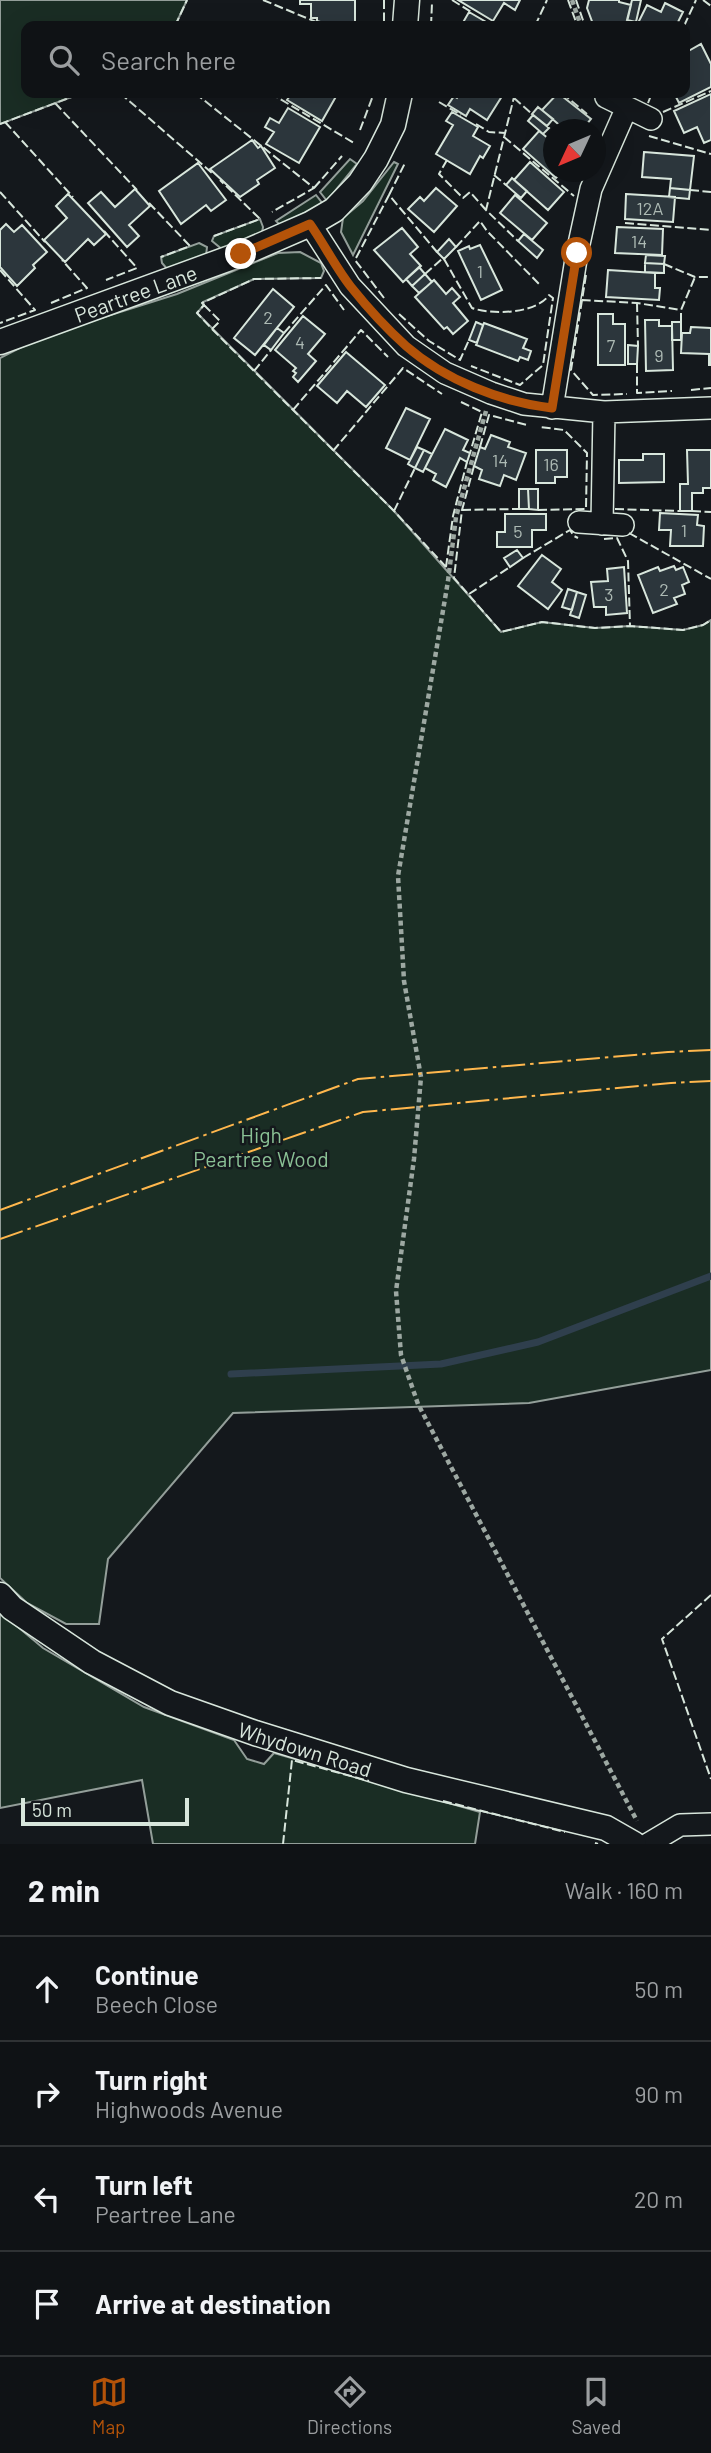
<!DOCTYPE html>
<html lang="en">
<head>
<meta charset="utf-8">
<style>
  body { margin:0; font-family:Barlow,sans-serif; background:#1d2022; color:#f1f3f6 }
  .compass { position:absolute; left:543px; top:119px; width:63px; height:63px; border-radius:50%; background:#0f1215; box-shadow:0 7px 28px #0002; rotate:226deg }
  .scale { position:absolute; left:21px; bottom:18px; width:168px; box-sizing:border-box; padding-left:7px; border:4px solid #d8e6dc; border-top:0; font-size:19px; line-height:24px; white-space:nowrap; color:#d8e6dc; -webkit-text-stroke:5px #14181c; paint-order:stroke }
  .stop { position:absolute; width:21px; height:21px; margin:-16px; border:5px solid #b45309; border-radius:50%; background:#fff }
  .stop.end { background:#b45309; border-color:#fff; box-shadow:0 2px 7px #0008 }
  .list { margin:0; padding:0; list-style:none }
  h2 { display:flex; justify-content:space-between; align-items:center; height:91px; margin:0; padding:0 28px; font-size:30px }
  h2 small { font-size:23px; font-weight:400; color:#9b9ea0 }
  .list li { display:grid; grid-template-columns:46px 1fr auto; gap:21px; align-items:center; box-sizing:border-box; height:105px; padding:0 28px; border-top:2px solid #2f3234 }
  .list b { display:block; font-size:26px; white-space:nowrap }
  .list p { margin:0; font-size:23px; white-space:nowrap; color:#9b9ea0 }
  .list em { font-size:23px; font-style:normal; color:#9b9ea0 }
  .icon { flex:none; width:38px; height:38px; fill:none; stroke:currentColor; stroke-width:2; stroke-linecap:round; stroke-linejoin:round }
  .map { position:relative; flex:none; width:711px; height:1844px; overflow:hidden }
  .search { position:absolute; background:#0f1215; box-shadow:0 7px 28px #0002; left:21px; right:21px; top:21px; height:77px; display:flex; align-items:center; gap:18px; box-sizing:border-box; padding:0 24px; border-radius:14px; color:#9b9ea0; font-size:26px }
  .sheet { height:511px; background:#0f1215 }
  nav { display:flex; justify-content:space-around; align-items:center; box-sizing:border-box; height:98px; border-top:2px solid #2f3234; background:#0f1215; font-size:19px; color:#9b9ea0 }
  nav a { display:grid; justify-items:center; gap:4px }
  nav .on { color:#b45309 }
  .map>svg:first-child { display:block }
</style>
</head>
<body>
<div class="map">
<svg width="711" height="1844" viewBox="0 0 711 1844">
  <rect width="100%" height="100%" fill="#14181c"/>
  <path fill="#1a2d24" stroke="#939e99" stroke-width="2" d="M0,0H187L175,26H26V93H82L0,124Z
    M350,159L357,164L327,201L320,192Z
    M394,162L398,164L353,255L341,232L343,218L363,201Z
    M316,195L323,204L280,225L276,221Z
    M260,219L263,227L262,233L223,250L212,241L214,236Z
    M199,243L207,247L206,256L168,270L162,263L161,257Z
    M300,252L321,263L324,271L321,278L254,279L203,302L204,305L197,313L394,511L501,632L542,622L595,628L630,626L683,630L703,625L711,620V1370L529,1403L233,1413L108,1559L99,1624H66L27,1603L0,1578V358L41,337L177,294L278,253Z
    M0,1612L43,1648L144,1707L234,1740L247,1759L264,1764L274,1753L480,1812L475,1844H153L142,1780L0,1808Z"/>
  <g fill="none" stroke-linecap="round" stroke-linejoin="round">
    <path stroke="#2f3f4d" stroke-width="7" d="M231,1374L441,1364L538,1342L711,1276"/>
  </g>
  <path fill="#2c363c" stroke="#d8e6dc" stroke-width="2" d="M300,0H355V26H334L317,21V18H311V4H300Z
    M458,0H520L515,10L504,3L493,21Z
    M589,0H619V2L631,5L626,26H598L593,24L587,8Z
    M632,0H641L636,22L627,20Z
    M665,3L683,12L676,26H645L638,23L647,5L661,12Z
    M469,12L493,26H461Z
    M701,44L711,64V87L679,103L674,93H685V53Z
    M292,93H338L322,121L287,100Z
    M461,93H504L487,120L470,109L466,116L448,105L454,96L457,98Z
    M558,93L591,119L582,130H565L542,110Z
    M711,94V140L704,143L697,127L684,133L674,111Z
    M538,107L553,119L547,126L532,114Z
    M288,108L320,127L299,163L266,144L274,132L265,127L270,118L279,123Z
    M452,112L478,127L473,136L490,146L483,158L480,156L470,174L436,154L453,125L446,121Z
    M533,115L549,128L543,134L528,121Z
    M539,131L554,143V172H562L556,178L523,149Z
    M252,140L258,148L261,146L275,168L257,180L259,184L240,197L210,169Z
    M644,152L694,156L690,190L670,188L671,179L642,177Z
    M530,162L564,192L548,210L514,180Z
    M198,163L226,200L211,211L206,205L181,224L159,191Z
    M512,178L527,191L521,198L506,185Z
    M436,188L457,206L434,232L408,209L420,197L424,201Z
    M670,188L690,190L689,199L669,197Z
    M135,189L150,206L129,225L139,236L127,247L88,203L101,192L115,207Z
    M68,194L106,234L94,245L88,239L65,262L44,240L67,218L56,206Z
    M626,194L675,197L673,222L625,219Z
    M515,195L547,223L532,240L500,213Z
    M6,224L14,232L22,225L47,252L33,265L35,268L17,286L0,267V230Z
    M617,227L663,229L662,255L615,253Z
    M402,228L418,247L410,254L421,266L403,282L374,250Z
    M524,234L543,250L537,258L518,241Z
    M449,239L456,247L444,259L437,252Z
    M480,245L502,290L481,300L458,251L469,246L470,249Z
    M646,255L665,256L664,264L645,263Z
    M645,263L664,264V273L645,272Z
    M419,267L425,274L412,286L406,279Z
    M608,270L655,273V288H660L659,300L606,297Z
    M425,274L432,282L419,293L412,286Z
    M434,280L446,294L452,288L460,297L453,303L468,321L453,334L447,327L444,329L415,297Z
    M273,289L294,307L255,355L234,338Z
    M598,314H613V324H625V365H598Z
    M303,316L325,334L308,354L316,361L298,382L293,377L296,373L293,371L296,368L275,350Z
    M645,320H659V326H672L673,370L646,371Z
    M476,322L483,325L477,343L469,340Z
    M672,322H681V340H672Z
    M484,323L527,339L523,348L531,351L528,360L520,357L518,361L476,345Z
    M691,327L711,328V365H709V354L681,353L682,333H690Z
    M277,328L284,333L271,350L264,345Z
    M628,345L638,346L637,364H628Z
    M346,352L385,385L366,407L347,391L337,403L317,386Z
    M406,408L430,419L410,460L386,448Z
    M445,429L468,440L463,450L470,453L467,462L460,458L446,487L433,480L436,474L425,468Z
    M491,435L510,442L508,447L526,453L516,480L504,475L500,486L479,479L482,470L474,466L480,447L485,449Z
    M417,447L424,450L415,468L408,464Z
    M424,450L432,454L423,472L415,468Z
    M536,450H567V477H555V483H536Z
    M687,450H711V488H703V493H692V511H680V484H688Z
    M643,454H664V482L619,483V460H643Z
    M519,489H528L529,509H519Z
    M528,489H538V510L529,509Z
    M660,513L698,515L697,525L704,526L703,546H670L671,530H659Z
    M505,514H546V530H532V547H497V532H505Z
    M517,550L523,558L510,567L504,558Z
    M542,555L561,569L552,582L562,590L548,609L518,586Z
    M674,566L676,570L683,567L689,582L682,585L685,594L674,598L677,604L653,613L638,575L658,567L660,571Z
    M624,567L627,613L606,615V607H594L591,582L608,581L607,569Z
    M568,589L577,592L572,610L562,607Z
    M577,592L586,595L579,618L570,615Z"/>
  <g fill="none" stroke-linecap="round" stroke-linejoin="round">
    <g stroke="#d8e6dc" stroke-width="24">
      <path id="minor" d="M606,97L651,119
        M310,224L350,286L406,346L445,373L491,393L524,404L604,412L711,408
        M552,408L577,253L591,189L627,107
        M579,522L623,525
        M602,524L604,412
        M648,1844L680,1825L711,1824"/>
    </g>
    <g stroke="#d8e6dc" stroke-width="27">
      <g id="tertiary">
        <path d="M405,26L407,0"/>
        <path id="s1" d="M0,342L241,254L310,224L334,210L360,183L376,159L393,125L400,93"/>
        <path id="s2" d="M0,1595L12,1608L92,1662L170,1703L255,1733L406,1780L606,1828L634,1844"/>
      </g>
    </g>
    <path stroke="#9da8a2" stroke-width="4.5" stroke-dasharray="5 3.5" stroke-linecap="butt" d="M572,0L581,26
      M486,411L456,517L448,581L398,876L404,981L421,1077L414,1159L396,1291L401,1355L418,1404L637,1821"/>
    <use href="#minor" stroke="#14181c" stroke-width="21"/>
    <use href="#tertiary" stroke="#14181c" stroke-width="24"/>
    <path stroke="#d8e6dc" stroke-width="2" stroke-dasharray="9 3.5" stroke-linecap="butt" d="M263,0L326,26
      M384,0V26
      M452,0L473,13
      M568,0L576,22
      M576,0L585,26
      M703,0L711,6
      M175,26L187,0
      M431,26L432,3
      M535,26L547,0
      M684,26L696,0
      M120,93L212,173
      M195,93L314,188L272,212
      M270,93L354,143
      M515,93L486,210L518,241
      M562,93L587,114
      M514,98L532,114
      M439,102L461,115
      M55,103L137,190
      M648,103L652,93
      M663,112L711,91
      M5,122L73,197
      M0,124L82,93
      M476,124L489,132L505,133
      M360,130L374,93
      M649,136L711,154
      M504,137L574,196
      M447,160L439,174L463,198L470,192L486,210
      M494,175L506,185
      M314,188L342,156
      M690,190L711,192
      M0,192L45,242
      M389,195L405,163
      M149,203L190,246L161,257
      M625,223L711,230
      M104,231L137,268L106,280
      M214,236L260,219L220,180
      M456,247L480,221L487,231L541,286
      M444,259L472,308C492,315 536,314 549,295L553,298L543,365L520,385L471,366
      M664,264L695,277H711
      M0,270L35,310L0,323
      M425,274L443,258
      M586,275L582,300L637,303L681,310
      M384,298L355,260L389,195L437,252
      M582,300L571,370L593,395L627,394
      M51,303L87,288L62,260
      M637,303L638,346
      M204,305L220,321L212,329L197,313L204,305L202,303L254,279L321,278
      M399,314L429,341L460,360L469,340
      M681,322V310L695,277
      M212,329L394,511L446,567
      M284,333L326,285L344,310
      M637,364V393L672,391
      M254,371L271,350
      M691,390L711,388
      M461,402L482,412L470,453
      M293,410L361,330L388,357
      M480,447L489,415L527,425
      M333,451L403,368L442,394
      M474,466L462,510L454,578L501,632L542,622L595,628L630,626L683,630L703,625L711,620
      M615,509L680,511
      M462,510L519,509
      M538,510L586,509L587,453L564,430L540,427
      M394,511L415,468
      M692,511L711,512
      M629,533L711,579
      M604,539L617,538L628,561L630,626
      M523,558L570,530L574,536L578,538
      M446,567L453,516L467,462
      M469,594L510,567
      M711,1595L662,1639L711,1779
      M443,1801L565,1832
      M595,1843L598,1844
      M283,1844L292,1760L369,1781"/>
    <path stroke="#ffb74d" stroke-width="2" stroke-dasharray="24 5 3.5 5" stroke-linecap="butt" d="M0,1210L358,1079L668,1052L711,1050
      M0,1239L363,1112L671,1083L711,1081"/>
  </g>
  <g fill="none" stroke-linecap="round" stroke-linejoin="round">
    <path stroke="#b45309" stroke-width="9" d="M241,254L310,224C324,244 336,268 351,287C367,307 387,329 406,346C445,380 501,402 552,408L577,253"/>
  </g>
  <g text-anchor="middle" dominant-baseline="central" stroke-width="5" stroke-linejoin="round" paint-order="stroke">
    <g font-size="18" fill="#adbab4">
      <text x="650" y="208">12A</text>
      <text x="639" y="241">14</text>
      <text x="480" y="271">1</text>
      <text x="268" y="317">2</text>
      <text x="300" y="342">4</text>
      <text x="611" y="345">7</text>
      <text x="659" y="355">9</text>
      <text x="500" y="460">14</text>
      <text x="551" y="464">16</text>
      <text x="684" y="530">1</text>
      <text x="518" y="531">5</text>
      <text x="664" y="589">2</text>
      <text x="609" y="594">3</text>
    </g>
    <g font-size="21" fill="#d8e6dc" stroke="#14181c">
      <text stroke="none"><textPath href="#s1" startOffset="144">Peartree Lane</textPath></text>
      <text stroke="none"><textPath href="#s2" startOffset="345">Whydown Road</textPath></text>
    </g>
    <g font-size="21" fill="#8ac095" stroke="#14181c">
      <text x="261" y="1134">High<tspan x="261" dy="24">Peartree Wood</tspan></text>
    </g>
  </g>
</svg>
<svg class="compass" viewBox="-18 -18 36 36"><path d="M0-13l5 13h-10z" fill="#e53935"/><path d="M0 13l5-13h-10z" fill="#9b9ea0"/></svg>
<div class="scale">50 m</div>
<div class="stop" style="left:577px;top:253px"></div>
<div class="stop end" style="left:241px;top:254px"></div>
<div class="search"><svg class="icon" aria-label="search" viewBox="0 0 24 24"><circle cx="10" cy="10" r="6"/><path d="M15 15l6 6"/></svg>Search here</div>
</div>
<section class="sheet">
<h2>2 min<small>Walk · 160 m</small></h2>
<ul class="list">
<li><svg class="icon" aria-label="ahead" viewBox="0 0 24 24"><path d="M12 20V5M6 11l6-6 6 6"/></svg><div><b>Continue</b><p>Beech Close</p></div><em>50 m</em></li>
<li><svg class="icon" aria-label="right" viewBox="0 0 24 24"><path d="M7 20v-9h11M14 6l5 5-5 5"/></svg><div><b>Turn right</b><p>Highwoods Avenue</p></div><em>90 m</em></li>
<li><svg class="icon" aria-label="left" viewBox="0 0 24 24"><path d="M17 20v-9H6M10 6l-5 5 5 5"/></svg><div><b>Turn left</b><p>Peartree Lane</p></div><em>20 m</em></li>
<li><svg class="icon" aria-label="arrive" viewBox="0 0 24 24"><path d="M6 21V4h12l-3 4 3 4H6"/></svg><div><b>Arrive at destination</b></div></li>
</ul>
</section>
<nav>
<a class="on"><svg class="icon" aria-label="map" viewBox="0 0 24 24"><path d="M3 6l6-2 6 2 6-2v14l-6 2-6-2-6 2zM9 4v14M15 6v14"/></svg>Map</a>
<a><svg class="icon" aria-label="directions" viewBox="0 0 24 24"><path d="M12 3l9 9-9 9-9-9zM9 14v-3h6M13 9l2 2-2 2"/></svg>Directions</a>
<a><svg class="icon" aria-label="saved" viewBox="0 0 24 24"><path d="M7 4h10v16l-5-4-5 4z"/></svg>Saved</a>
</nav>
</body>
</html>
